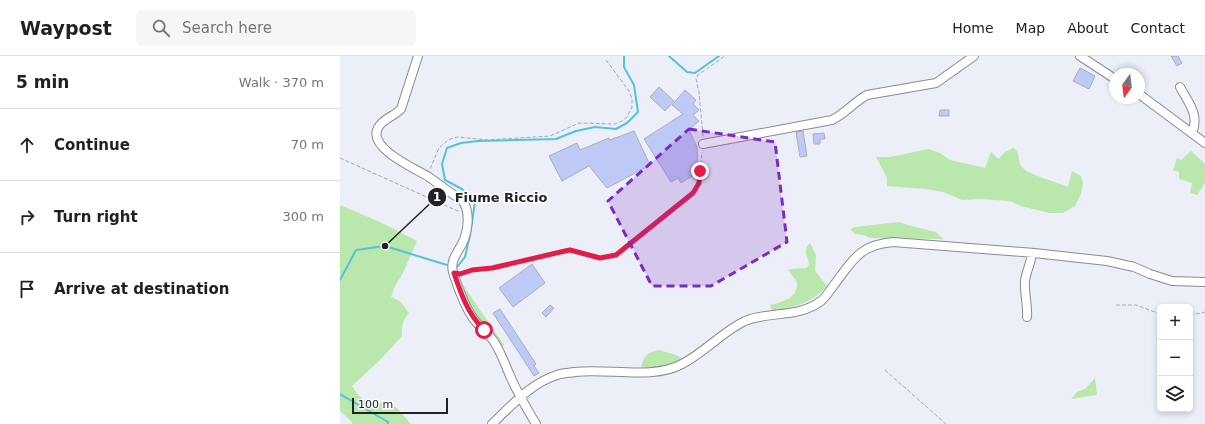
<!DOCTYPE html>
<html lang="en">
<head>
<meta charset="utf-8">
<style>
  body { margin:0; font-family:"DejaVu Sans",sans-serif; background:#f6f6f6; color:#202124 }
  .controls { position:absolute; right:12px; bottom:12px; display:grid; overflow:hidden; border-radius:6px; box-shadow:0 2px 6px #0003 }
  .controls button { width:36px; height:36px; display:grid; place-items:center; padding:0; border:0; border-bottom:1px solid #e0e0e0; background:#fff; color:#202124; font:20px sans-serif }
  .compass { position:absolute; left:769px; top:12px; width:36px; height:36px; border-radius:50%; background:#fff; box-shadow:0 2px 6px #0003; rotate:194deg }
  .scale { position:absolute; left:12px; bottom:10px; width:96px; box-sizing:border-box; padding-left:4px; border:2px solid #212225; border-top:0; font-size:11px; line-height:14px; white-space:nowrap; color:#212225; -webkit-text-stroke:3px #fcfcfe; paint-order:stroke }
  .stop { position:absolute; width:12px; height:12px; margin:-9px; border:3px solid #e11d48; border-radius:50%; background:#fff }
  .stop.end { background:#e11d48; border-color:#fff; box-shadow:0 1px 4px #0008 }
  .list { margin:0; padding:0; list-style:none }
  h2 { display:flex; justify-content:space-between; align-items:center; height:52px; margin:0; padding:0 16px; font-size:17px }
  h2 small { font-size:13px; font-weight:400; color:#757577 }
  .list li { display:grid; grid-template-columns:26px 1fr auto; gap:12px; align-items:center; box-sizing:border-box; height:72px; padding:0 16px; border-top:1px solid #e0e0e0 }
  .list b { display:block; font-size:15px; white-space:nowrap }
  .list em { font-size:13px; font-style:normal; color:#757577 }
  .icon { flex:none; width:22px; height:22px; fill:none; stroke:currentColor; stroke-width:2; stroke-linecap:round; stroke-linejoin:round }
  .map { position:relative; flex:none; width:865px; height:368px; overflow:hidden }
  header { display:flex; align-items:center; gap:24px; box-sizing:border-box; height:56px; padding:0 20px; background:#fff; border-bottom:1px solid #e0e0e0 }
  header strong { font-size:19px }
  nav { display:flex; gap:22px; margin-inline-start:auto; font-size:14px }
  .search { width:280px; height:36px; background:#f6f6f6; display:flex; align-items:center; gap:10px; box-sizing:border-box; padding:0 14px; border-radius:6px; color:#757577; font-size:15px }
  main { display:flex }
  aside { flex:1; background:#fff }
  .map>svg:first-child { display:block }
</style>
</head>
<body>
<header>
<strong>Waypost</strong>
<div class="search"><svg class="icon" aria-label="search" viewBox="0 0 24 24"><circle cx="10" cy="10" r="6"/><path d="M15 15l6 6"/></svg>Search here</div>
<nav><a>Home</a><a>Map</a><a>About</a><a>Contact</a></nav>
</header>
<main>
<aside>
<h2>5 min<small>Walk · 370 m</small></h2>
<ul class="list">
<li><svg class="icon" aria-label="ahead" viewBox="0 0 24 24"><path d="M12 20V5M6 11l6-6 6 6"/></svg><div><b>Continue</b></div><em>70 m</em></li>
<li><svg class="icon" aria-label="right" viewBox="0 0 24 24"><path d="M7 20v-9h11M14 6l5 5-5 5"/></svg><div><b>Turn right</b></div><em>300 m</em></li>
<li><svg class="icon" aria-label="arrive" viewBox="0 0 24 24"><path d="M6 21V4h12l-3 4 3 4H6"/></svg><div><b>Arrive at destination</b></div></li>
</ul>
</aside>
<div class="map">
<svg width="865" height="368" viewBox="0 0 865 368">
  <rect width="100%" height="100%" fill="#eceff8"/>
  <path fill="#b9e7ac" d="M673,92C682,97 676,105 682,111C688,119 717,126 728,131L732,115L741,120L743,128L741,138L735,150L723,157H709L681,150L670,145L640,143L622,144L603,136L586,133L547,130V122L536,101H550L588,93L600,97L610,104L645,112L651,96L659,103L665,96Z
    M851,95L865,108V127L857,139L850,137L852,127L839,123V116L833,114L837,102L841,104Z
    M0,149L42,167L77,185L63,217L55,230L51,241L60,245L69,257C63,263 61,272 62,280L41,303L12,330C21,344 28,350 45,346L57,352L71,368H12V366L0,355Z
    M559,166L567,169L596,176L603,183L530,182L524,179L515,178L510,173L515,171Z
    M470,187L476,199L475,215L487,230C469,249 456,250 432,256L430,249C443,246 458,242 457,226L448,214L452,213L467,212L469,208C468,200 462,194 470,187Z
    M119,223L164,289L160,292L131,258Z
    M319,294L336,299L343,304L324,311L301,314C302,301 307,296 319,294Z
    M755,322L757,339L731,343L737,336L745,333Z"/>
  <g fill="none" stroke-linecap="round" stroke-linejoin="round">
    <path stroke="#55c2dd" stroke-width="2" d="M329,0L347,16L355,17L379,0
      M117,211L125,201L130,179L135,146L122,133L105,124L102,108L107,92L121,87L138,85L216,83L236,75L255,71L276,73L287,67L298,56L294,29L284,11V0
      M0,224L16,194L45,190L107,209
      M0,338L48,366V368"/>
  </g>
  <path fill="#bfc9f6" stroke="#acaeb7" d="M831,0H838L842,7L837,10Z
    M740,12L755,20L749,33L733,25Z
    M319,31L334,45L325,55L310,41Z
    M345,34L356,44L353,48L359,54L353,59L359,65L349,74L357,91L358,116L341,127L338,122L331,126L304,83L343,58L332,49Z
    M600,54H609V60H599Z
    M294,75L310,109L267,132L249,110L222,125L209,100L237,87L240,94L269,82L270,84Z
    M463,75L467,100L460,101L456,76Z
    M484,77L485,83H480V88H474L473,78Z
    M192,208L205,227L173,251L159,232Z
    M210,249L214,252L206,261L202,257Z
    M160,253L196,308L194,310L199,317L194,320L153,257Z"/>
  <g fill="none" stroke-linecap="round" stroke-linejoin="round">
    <g stroke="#888b93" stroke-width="10">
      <path id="minor" d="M78,0L61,53C55,60 42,63 38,72C27,92 76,113 89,121C100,129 110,137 122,144C131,155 128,176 122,188C117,197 110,205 113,216C118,232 125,253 136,266C143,274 151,279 156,289C162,299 166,311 171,322C178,338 187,353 196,368
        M740,0L775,23
        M840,31C848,46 860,59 852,77
        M799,38L865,87
        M363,88L492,64C506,57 514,46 527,39L596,27L634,0
        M687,261C688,249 684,237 685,225C686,216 691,207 692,197
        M152,368C171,350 191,327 217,319C222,317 229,317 235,316C268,312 313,324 342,308C365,296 382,276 405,265C429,255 459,262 481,245C486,241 490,234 494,229C513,204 519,189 553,186L694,197L767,205L794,211L810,218L832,225L865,226"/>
    </g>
    <path stroke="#a7a9b0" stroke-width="1" stroke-dasharray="4 2" stroke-linecap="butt" d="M363,80L359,36L356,23L358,19L385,0
      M0,102L120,156
      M90,113L99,92L108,84L117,81L148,84L210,80L239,67L275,68L282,65L287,61L292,51V43L289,35L266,4
      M121,218L132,214L170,208L225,195H230L260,202L276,199L353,137L359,127L362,96
      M776,249H796L820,258
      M850,259L865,256
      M545,314L606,368"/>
    <use href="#minor" stroke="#fff" stroke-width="8"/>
  </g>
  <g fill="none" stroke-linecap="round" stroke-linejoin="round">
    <path stroke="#e11d48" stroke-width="5" d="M144,274C128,258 121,238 114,217L120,218L132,214L152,212L225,195L230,194L260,202L276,199L353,137L359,127L360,115"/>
  </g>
  <path fill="#7b2cbf" fill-opacity="0.2" stroke="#7b2cbf" stroke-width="3" stroke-dasharray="8 5" stroke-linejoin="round" d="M349,73L435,86L447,186L371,230H312L268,145Z"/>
  <path fill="none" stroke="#212225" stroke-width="1.5" d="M45 190L97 141"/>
  <g fill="#212225" stroke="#fcfcfe" stroke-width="1.5">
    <circle cx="45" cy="190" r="4"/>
    <circle cx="97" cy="141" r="10"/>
  </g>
  <g font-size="12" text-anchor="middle" font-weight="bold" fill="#fff">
    <text x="97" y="145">1</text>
  </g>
  <g font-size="13" text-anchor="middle" font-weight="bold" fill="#212225" stroke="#fcfcfe" stroke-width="3.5" stroke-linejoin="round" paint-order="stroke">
    <text x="161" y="146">Fiume Riccio</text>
  </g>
</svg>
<div class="controls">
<button>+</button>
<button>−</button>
<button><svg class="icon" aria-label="layers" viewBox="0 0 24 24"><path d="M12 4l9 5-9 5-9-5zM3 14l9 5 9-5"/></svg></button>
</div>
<svg class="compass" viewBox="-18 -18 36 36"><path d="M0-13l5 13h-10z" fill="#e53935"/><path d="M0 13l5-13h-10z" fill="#757577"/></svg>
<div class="scale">100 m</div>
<div class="stop" style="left:144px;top:274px"></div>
<div class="stop end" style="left:360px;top:115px"></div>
</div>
</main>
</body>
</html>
